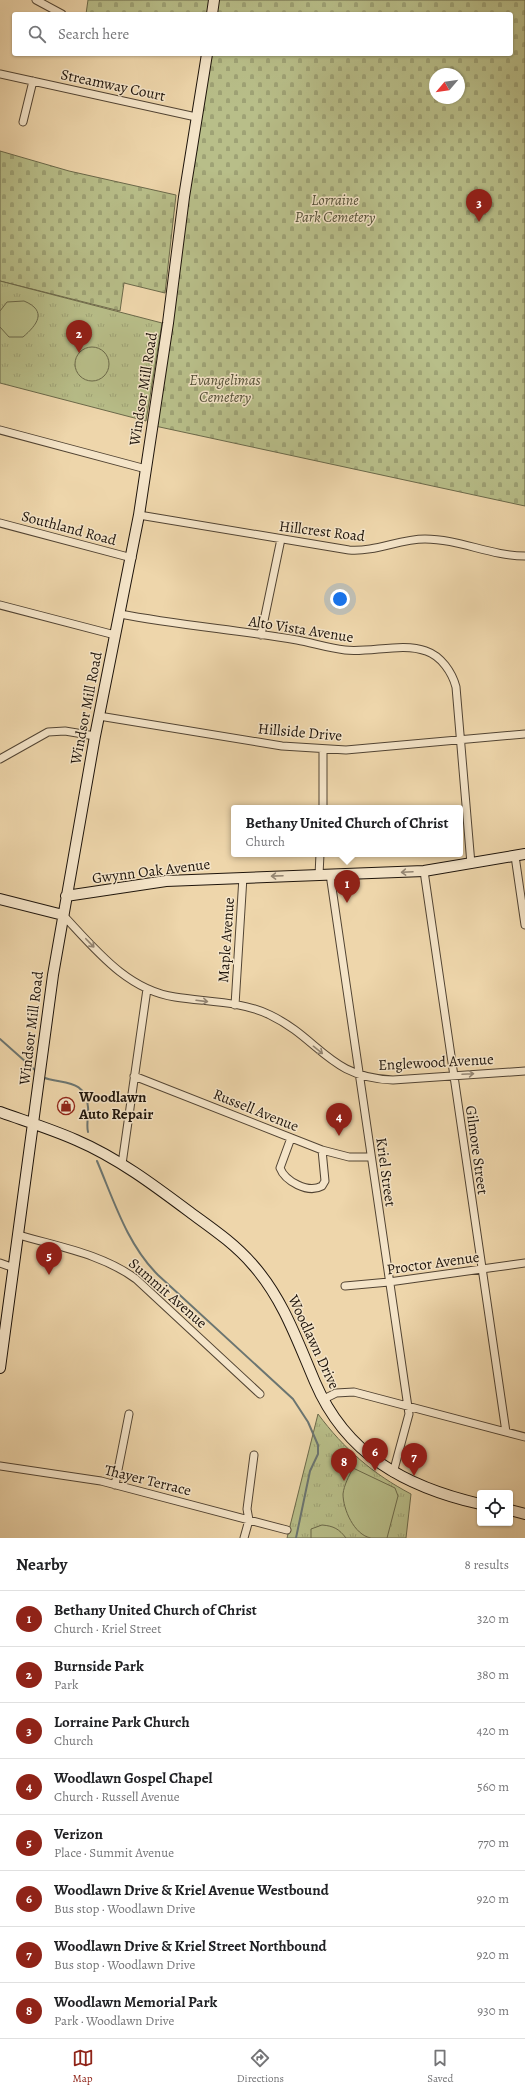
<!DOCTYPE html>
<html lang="en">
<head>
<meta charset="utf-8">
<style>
  body { margin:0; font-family:Alegreya,serif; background:#f6f6f6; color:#202124 }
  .controls { position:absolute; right:12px; bottom:12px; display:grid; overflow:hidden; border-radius:4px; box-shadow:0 1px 3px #0004 }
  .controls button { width:36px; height:36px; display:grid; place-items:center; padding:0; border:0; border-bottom:1px solid #e0e0e0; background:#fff; color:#202124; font:20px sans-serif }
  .compass { position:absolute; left:429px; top:68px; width:36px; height:36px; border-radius:50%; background:#fff; box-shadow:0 1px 3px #0004; rotate:241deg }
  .you { position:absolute; left:340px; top:599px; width:14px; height:14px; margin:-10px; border:3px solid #fff; border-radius:50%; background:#1a73e8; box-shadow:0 0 0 6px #1a73e833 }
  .badge { display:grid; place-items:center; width:26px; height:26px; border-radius:50%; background:#8f2418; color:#fff; font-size:13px; font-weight:700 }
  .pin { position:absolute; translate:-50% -33px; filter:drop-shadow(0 1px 2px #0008) }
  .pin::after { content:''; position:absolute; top:21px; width:14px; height:12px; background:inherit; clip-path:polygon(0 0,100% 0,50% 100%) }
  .popup { position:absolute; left:231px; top:805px; width:232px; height:52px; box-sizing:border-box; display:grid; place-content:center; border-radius:4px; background:#fff; filter:drop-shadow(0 1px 3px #0005); font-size:13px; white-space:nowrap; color:#757577 }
  .popup b { font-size:15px; color:#202124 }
  .popup::after { content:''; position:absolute; left:50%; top:100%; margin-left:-8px; border:8px solid transparent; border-top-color:#fff }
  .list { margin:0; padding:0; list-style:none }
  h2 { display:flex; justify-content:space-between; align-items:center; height:52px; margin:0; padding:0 16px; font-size:17px }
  h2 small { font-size:13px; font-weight:400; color:#757577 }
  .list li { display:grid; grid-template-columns:26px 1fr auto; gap:12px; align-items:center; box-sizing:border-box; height:56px; padding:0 16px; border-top:1px solid #e0e0e0 }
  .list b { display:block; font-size:15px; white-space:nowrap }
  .list p { margin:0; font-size:13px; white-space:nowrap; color:#757577 }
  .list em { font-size:13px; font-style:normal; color:#757577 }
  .icon { flex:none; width:22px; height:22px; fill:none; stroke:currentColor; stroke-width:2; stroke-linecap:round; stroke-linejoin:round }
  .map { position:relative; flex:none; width:525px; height:1538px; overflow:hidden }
  .search { position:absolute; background:#fff; box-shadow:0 1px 3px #0004; left:12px; right:12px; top:12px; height:44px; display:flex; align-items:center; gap:10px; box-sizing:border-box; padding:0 14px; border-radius:4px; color:#757577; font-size:15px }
  .sheet { height:500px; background:#fff }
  nav { display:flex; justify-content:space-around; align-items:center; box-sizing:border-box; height:56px; border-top:1px solid #e0e0e0; background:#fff; font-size:11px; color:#757577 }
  nav a { display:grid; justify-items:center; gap:2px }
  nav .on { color:#8f2418 }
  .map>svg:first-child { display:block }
</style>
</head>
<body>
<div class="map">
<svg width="525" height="1538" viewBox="0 0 525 1538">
  <defs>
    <pattern id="cemetery-stones" width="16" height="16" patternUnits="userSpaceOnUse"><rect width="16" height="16" fill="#b8be89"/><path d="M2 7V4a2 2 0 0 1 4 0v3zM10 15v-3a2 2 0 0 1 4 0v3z" fill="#9ea275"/></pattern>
    <pattern id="park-tufts" width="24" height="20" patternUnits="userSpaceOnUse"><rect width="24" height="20" fill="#b8be89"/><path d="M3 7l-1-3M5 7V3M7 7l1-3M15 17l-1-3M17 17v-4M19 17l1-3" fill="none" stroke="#9ea275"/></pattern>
  </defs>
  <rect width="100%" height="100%" fill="#eed6ab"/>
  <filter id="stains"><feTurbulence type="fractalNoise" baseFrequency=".005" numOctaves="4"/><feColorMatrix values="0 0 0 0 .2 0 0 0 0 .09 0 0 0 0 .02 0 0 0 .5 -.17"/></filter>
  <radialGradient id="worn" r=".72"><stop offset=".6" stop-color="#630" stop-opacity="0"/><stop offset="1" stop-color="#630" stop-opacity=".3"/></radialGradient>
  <path fill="url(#cemetery-stones)" stroke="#6b694a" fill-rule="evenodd" d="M88,0H210L208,14H86Z
    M218,0H525V506L155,426L209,54H511V14H216ZM435,74H459V98H435Z
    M0,151L69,171L176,195L165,293L124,283L120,311L0,281Z"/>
  <path fill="url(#park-tufts)" stroke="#6b694a" d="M0,281L162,323L146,421L0,383Z
    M318,1414C344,1449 373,1474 411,1494L406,1538H287Z"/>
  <path fill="#b8be89" stroke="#6b694a" d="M24,301C48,311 37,325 23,337H9L0,327V311L7,302Z
    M75 364a17 17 0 1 1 34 0a17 17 0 1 1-34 0Z
    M353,1468L395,1488L398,1496L387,1538C382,1538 376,1538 371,1538C354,1535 343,1509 343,1494C344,1485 349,1476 353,1468Z
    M322,1525C334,1526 339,1529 346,1538H311V1529Z"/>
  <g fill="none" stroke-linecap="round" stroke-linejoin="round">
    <path stroke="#6b7571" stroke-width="2" d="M0,1039L36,1071
      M42,1077C62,1085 86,1078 88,1107C89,1115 86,1124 88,1132
      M97,1161C114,1201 127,1244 158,1275L293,1399L308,1422L318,1445V1454L310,1471L296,1538"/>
    <g stroke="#524433" stroke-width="9">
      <path id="street" d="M36,0L62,14
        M0,74L196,117
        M23,122L33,81
        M0,430L146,469
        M139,515L349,550C376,552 399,539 425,539C459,539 491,556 525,556
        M0,523L132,558
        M0,605L115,635
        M120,614C178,625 238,630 297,640C313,643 328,648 345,650C370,653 403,642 426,651C441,656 452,672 456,687L471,864
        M261,635L281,539
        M99,716L282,746L346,750L525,734
        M323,750V808
        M0,759L48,732L65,731L95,736
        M515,856L525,925
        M424,871L506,1432
        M330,874L409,1414L393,1473
        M319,875L320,854
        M63,915C95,949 127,990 175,997C206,1002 242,1001 270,1015C320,1039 329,1078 393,1080L525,1071
        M235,1005L243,877
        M134,1076L322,1150L349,1157H371
        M291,1138L280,1168C285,1181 308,1194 322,1186L325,1181L322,1150
        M122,1164L147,989
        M19,1235C59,1247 102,1254 136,1279L260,1394
        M0,1263L14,1268
        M345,1286L389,1282L525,1263
        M324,1399L336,1393L354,1392L525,1437
        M0,1466L101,1481L287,1530
        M115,1485L129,1414
        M244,1538L249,1520L247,1509L254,1455"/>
    </g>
    <g stroke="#1e140b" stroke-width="12">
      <path id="secondary" d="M212,14L214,0
        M66,896L166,881L424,871L525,854
        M0,899L63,915
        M0,1112C25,1121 51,1129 76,1140C118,1158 155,1186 191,1213C213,1229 235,1244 253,1265C283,1299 297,1340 315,1382C346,1455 406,1487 480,1504
        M0,1368L53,975L95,736L139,515L168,323L184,197L207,54
        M510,1510L525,1514"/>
    </g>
    <use href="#street" stroke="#f4e4c8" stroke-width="7"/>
    <use href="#secondary" stroke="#f4e4c8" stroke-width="10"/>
  </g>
  <defs><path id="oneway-shaft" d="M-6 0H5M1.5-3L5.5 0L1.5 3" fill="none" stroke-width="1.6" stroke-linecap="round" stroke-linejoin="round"/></defs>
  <g stroke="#948673">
    <use href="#oneway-shaft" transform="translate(407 872) rotate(177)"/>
    <use href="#oneway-shaft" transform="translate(277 876) rotate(178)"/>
    <use href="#oneway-shaft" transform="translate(90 943) rotate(46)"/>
    <use href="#oneway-shaft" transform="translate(202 1001) rotate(7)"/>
    <use href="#oneway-shaft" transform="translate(318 1050) rotate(39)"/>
    <use href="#oneway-shaft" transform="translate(468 1074) rotate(-3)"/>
  </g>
  <defs>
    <g id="shop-ring" transform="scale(0.9)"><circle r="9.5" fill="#f4e4c8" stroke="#8f2418" stroke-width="1.5"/><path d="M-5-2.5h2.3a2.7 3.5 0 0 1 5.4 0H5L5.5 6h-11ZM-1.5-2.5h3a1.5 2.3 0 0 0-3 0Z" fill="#8f2418"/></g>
  </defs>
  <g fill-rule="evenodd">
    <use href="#shop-ring" x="66" y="1106"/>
  </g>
  <g text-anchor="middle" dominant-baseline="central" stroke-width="3" stroke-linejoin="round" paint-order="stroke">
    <g font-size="15" fill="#1e140b" stroke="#f4e4c8">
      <text transform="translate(113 85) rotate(12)">Streamway Court</text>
      <text transform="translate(143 389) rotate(-81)">Windsor Mill Road</text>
      <text transform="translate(69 528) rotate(15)">Southland Road</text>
      <text transform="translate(322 531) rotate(7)">Hillcrest Road</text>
      <text transform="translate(301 629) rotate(9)">Alto Vista Avenue</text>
      <text transform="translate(86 708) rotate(-79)">Windsor Mill Road</text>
      <text transform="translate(300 732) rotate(5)">Hillside Drive</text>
      <text transform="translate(151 871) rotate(-7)">Gwynn Oak Avenue</text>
      <text transform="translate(226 940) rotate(-86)">Maple Avenue</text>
      <text transform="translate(31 1028) rotate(-83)">Windsor Mill Road</text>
      <text transform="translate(436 1062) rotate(-3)">Englewood Avenue</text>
      <text transform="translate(256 1110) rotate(22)">Russell Avenue</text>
      <text transform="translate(477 1150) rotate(82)">Gilmore Street</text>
      <text transform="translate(386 1172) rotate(82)">Kriel Street</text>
      <text transform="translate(433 1263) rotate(-8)">Proctor Avenue</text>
      <text transform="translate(168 1293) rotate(41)">Summit Avenue</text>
      <text transform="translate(314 1342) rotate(65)">Woodlawn Drive</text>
      <text transform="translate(148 1480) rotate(14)">Thayer Terrace</text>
    </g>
    <g font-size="15" font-style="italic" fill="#545037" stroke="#f4e4c8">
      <text x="335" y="200">Lorraine<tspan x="335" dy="17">Park Cemetery</tspan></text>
      <text x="225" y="380">Evangelimas<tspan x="225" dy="17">Cemetery</tspan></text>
    </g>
    <g font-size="15" font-weight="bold" fill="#1e140b" stroke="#f4e4c8" text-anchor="start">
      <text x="79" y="1097">Woodlawn<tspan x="79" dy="17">Auto Repair</tspan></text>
    </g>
  </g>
  <rect width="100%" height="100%" filter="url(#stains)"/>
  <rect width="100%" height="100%" fill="url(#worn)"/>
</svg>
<div class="controls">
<button><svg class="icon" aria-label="locate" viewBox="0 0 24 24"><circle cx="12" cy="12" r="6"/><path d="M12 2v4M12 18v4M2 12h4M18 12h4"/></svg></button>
</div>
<svg class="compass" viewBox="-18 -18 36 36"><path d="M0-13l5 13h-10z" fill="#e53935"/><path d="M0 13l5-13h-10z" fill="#757577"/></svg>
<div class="you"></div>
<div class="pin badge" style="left:347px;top:903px">1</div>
<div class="popup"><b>Bethany United Church of Christ</b>Church</div>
<div class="pin badge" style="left:79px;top:353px">2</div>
<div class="pin badge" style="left:479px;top:222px">3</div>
<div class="pin badge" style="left:339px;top:1136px">4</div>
<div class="pin badge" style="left:49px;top:1275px">5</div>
<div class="pin badge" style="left:375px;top:1471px">6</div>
<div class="pin badge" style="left:414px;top:1476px">7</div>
<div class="pin badge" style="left:344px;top:1481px">8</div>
<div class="search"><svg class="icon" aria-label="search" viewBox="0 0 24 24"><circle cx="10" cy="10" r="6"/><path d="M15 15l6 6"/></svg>Search here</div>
</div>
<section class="sheet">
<h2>Nearby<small>8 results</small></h2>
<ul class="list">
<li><span class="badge">1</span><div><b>Bethany United Church of Christ</b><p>Church · Kriel Street</p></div><em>320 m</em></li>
<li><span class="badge">2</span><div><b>Burnside Park</b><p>Park</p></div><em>380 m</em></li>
<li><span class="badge">3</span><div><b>Lorraine Park Church</b><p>Church</p></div><em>420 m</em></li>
<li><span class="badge">4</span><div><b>Woodlawn Gospel Chapel</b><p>Church · Russell Avenue</p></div><em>560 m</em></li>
<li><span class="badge">5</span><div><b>Verizon</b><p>Place · Summit Avenue</p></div><em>770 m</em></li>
<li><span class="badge">6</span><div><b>Woodlawn Drive &amp; Kriel Avenue Westbound</b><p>Bus stop · Woodlawn Drive</p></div><em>920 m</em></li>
<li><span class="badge">7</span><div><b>Woodlawn Drive &amp; Kriel Street Northbound</b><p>Bus stop · Woodlawn Drive</p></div><em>920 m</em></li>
<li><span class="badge">8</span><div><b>Woodlawn Memorial Park</b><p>Park · Woodlawn Drive</p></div><em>930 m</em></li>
</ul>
</section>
<nav>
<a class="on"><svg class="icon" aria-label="map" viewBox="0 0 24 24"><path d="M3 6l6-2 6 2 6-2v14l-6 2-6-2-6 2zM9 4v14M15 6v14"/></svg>Map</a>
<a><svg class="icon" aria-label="directions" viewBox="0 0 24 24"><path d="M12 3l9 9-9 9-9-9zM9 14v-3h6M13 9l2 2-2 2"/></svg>Directions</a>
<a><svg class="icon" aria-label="saved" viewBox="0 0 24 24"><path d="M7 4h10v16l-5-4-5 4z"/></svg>Saved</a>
</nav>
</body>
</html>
